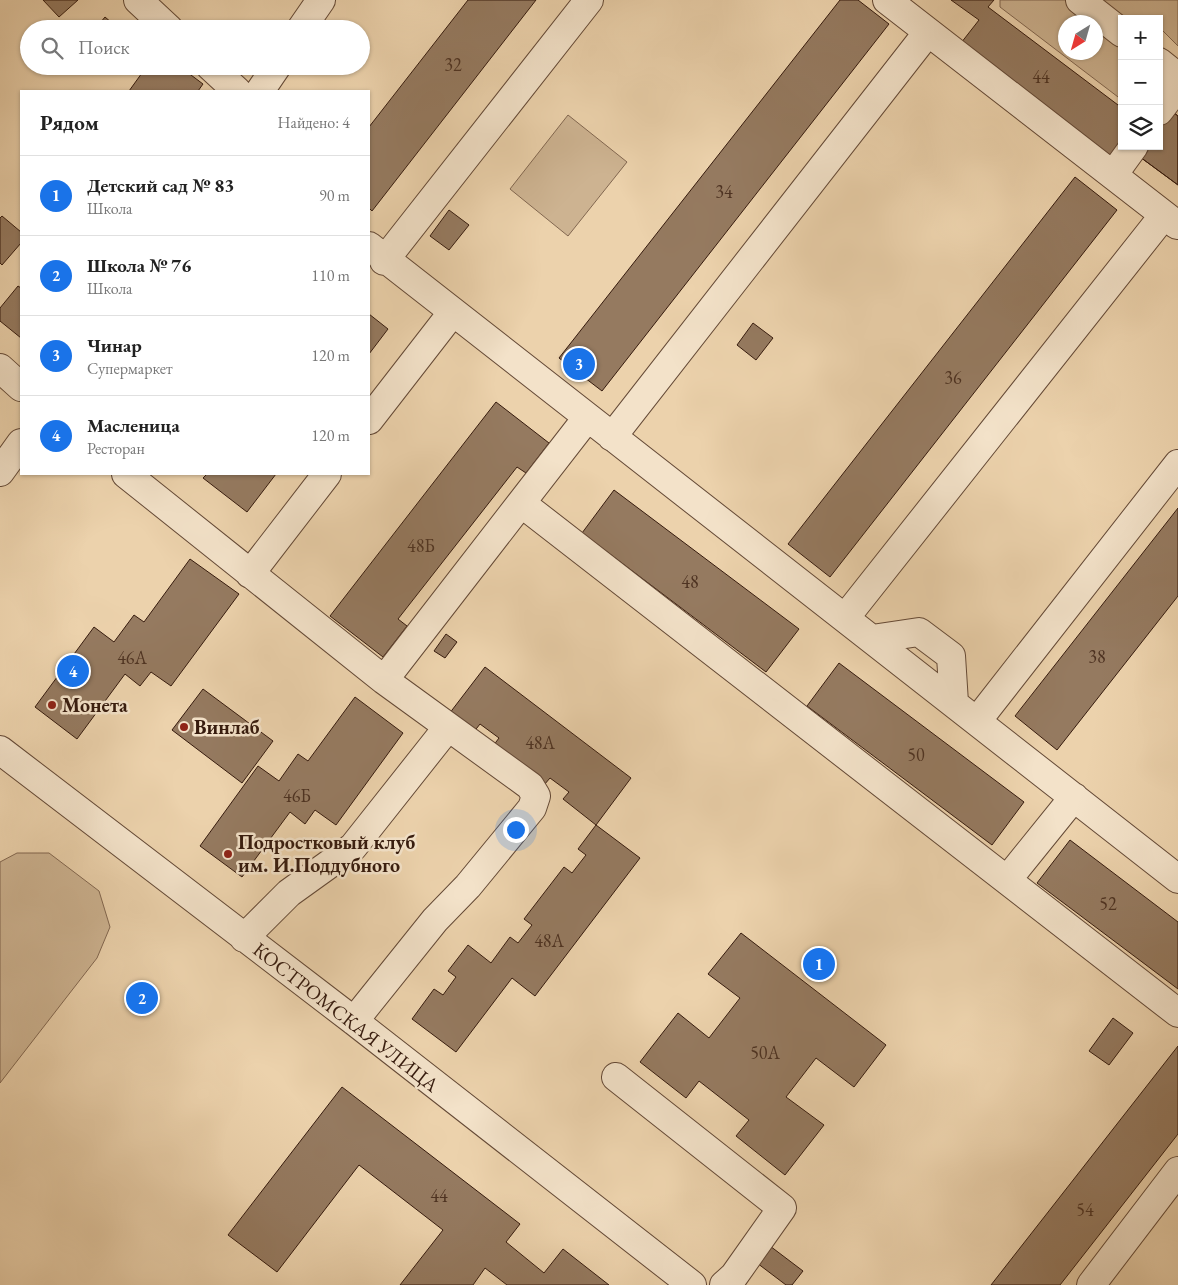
<!DOCTYPE html>
<html lang="ru">
<head>
<meta charset="utf-8">
<style>
  body { margin:0; font-family:"EB Garamond",serif; background:#f6f6f6; color:#222 }
  .controls { position:absolute; right:15px; top:15px; display:grid; overflow:hidden; border-radius:0px; box-shadow:0 1px 4px #0004 }
  .controls button { width:45px; height:45px; display:grid; place-items:center; padding:0; border:0; border-bottom:1px solid #e0e0e0; background:#fff; color:#222; font:25px sans-serif }
  .compass { position:absolute; left:1058px; top:15px; width:45px; height:45px; border-radius:50%; background:#fff; box-shadow:0 1px 4px #0004; rotate:217deg }
  .you { position:absolute; left:515px; top:829px; width:18px; height:18px; margin:-12px; border:4px solid #fff; border-radius:50%; background:#1a73e8; box-shadow:0 0 0 8px #1a73e833 }
  .badge { display:grid; place-items:center; width:32px; height:32px; border-radius:50%; background:#1a73e8; color:#fff; font-size:16px; font-weight:700 }
  .pin { position:absolute; translate:-50% -50%; border:2px solid #fff; box-shadow:0 1px 5px #0006 }
  .list { margin:0; padding:0; list-style:none }
  h2 { display:flex; justify-content:space-between; align-items:center; height:65px; margin:0; padding:0 20px; font-size:21px }
  h2 small { font-size:16px; font-weight:400; color:#767676 }
  .list li { display:grid; grid-template-columns:32px 1fr auto; gap:15px; align-items:center; box-sizing:border-box; height:80px; padding:0 20px; border-top:1px solid #e0e0e0 }
  .list b { display:block; font-size:19px; white-space:nowrap }
  .list p { margin:0; font-size:16px; white-space:nowrap; color:#767676 }
  .list em { font-size:16px; font-style:normal; color:#767676 }
  .icon { flex:none; width:28px; height:28px; fill:none; stroke:currentColor; stroke-width:2; stroke-linecap:round; stroke-linejoin:round }
  .map { position:relative; flex:none; width:1178px; height:1285px; overflow:hidden }
  .search { position:absolute; background:#fff; box-shadow:0 1px 4px #0004; left:20px; top:20px; width:350px; height:55px; display:flex; align-items:center; gap:12px; box-sizing:border-box; padding:0 18px; border-radius:28px; color:#767676; font-size:19px }
  .panel { position:absolute; background:#fff; box-shadow:0 1px 4px #0004; left:20px; top:90px; width:350px; height:385px; border-radius:0px }
  .map>svg:first-child { display:block }
</style>
</head>
<body>
<div class="map">
<svg width="1178" height="1285" viewBox="0 0 1178 1285">
  <rect width="100%" height="100%" fill="#ecd2ac"/>
  <filter id="stains"><feTurbulence type="fractalNoise" baseFrequency=".004" numOctaves="4"/><feColorMatrix values="0 0 0 0 .2 0 0 0 0 .09 0 0 0 0 .02 0 0 0 .5 -.17"/></filter>
  <radialGradient id="worn" r=".72"><stop offset=".6" stop-color="#630" stop-opacity="0"/><stop offset="1" stop-color="#630" stop-opacity=".3"/></radialGradient>
  <path fill="#cdb391" stroke="#826750" fill-rule="evenodd" d="M1000,0H1178V46L1162,30L1159,35V19H1122V100L1000,7ZM1066,22H1096V52H1066Z
    M568,115L627,162L568,236L510,189Z
    M17,853H49L99,891L110,927L97,958L0,1083V862Z"/>
  <path fill="#957a60" stroke="#361b0e" d="M43,0H78L59,17Z
    M468,0H536L372,211L369,208V127Z
    M840,0H858L889,24L602,391L559,358Z
    M951,0H994L988,7L1122,108V140L1110,156L961,43L979,20Z
    M105,17L119,29H95Z
    M147,66H179L203,84L198,91H129Z
    M1173,112L1178,116V185L1140,157L1147,146H1159V130Z
    M1173,112L1178,116V185L1140,157L1147,146H1159V130Z
    M1075,177L1117,210L830,577L788,544Z
    M449,210L469,225L449,250L430,236Z
    M2,216L21,232V243L2,265L0,263V218Z
    M18,286L21,288V338L0,321V308Z
    M369,314L388,329L369,354Z
    M753,323L773,338L756,360L737,345Z
    M496,402L549,443L526,473L517,467L398,619L407,626L383,657L330,616Z
    M207,474H276L247,512L203,478Z
    M614,490L799,629L766,672L582,533Z
    M1178,508V596L1057,750L1015,716Z
    M190,559L239,594L171,686L151,672L140,686L125,674L77,739L35,707L94,627L114,642L134,615L144,622Z
    M446,634L457,642L445,658L434,651Z
    M839,663L1024,802L992,845L807,706Z
    M485,667L631,778L596,825L563,799L569,792L550,778L544,785L493,746L499,738L480,724L473,733L449,714Z
    M203,689L273,741L242,783L172,730Z
    M355,697L403,733L336,825L315,810L305,824L290,812L242,877L200,846L258,766L279,781L298,754L308,761Z
    M596,825L640,858L535,996L512,978L456,1052L412,1019L434,989L443,995L456,977L448,971L468,945L491,963L510,937L518,943L532,925L524,919L564,867L572,873L586,855L578,849Z
    M1070,840L1178,922V989L1037,883Z
    M741,933L886,1045L854,1087L816,1058L786,1097L824,1125L785,1175L736,1136L749,1120L699,1081L686,1098L640,1062L678,1013L709,1038L740,998L708,974Z
    M1113,1018L1133,1033L1109,1065L1089,1051Z
    M1178,1046V1134L1060,1285H991Z
    M342,1087L520,1224L506,1242L544,1273L563,1249L609,1285H507L485,1268L473,1285H400L443,1230L359,1165L277,1272L228,1235Z
    M770,1246L803,1271L792,1285H786L757,1263Z"/>
  <g fill="none" stroke-linecap="round" stroke-linejoin="round">
    <g stroke="#644936" stroke-width="30">
      <path id="minor" d="M138,0L169,29
        M887,0L1177,225
        M1080,0L1122,33
        M301,29L321,0
        M1159,62L1178,77
        M210,66L237,91
        M260,91L277,66
        M1159,111L1178,86
        M1113,175L1134,146
        M369,246L1178,879
        M384,261L589,0
        M0,368L21,387
        M587,418L521,503L1178,1013
        M369,420L452,313
        M612,437L928,32
        M0,472L21,443
        M126,474L384,680L530,786L536,796L532,808L468,886L435,920L354,1021
        M250,574L327,474
        M845,618L1164,215
        M872,639L919,632L951,656L954,703
        M384,680L521,503
        M977,721L1178,464
        M0,750L354,1021L692,1285
        M1007,880L1074,797
        M244,938L289,893L353,847L448,727
        M616,1077L782,1208L734,1276L724,1285
        M1091,1285L1178,1171"/>
    </g>
    <use href="#minor" stroke="#f3e2c9" stroke-width="28"/>
  </g>
  <g fill="#8f2418" stroke="#f3e2c9" stroke-width="2">
    <circle cx="52" cy="705" r="5"/>
    <circle cx="184" cy="727" r="5"/>
    <circle cx="228" cy="854" r="5"/>
  </g>
  <g text-anchor="middle" dominant-baseline="central" stroke-width="5" stroke-linejoin="round" paint-order="stroke">
    <g font-size="18" fill="#4e3322">
      <text x="453" y="64">32</text>
      <text x="1041" y="76">44</text>
      <text x="724" y="191">34</text>
      <text x="953" y="377">36</text>
      <text x="421" y="545">48Б</text>
      <text x="690" y="581">48</text>
      <text x="1097" y="656">38</text>
      <text x="132" y="657">46А</text>
      <text x="540" y="742">48А</text>
      <text x="916" y="754">50</text>
      <text x="297" y="795">46Б</text>
      <text x="1108" y="903">52</text>
      <text x="549" y="940">48А</text>
      <text x="765" y="1052">50А</text>
      <text x="439" y="1195">44</text>
      <text x="1085" y="1209">54</text>
    </g>
    <g font-size="20" font-weight="bold" fill="#361b0e" stroke="#f3e2c9" text-anchor="start">
      <text x="62" y="705">Монета</text>
      <text x="194" y="727">Винлаб</text>
      <text x="238" y="842">Подростковый клуб<tspan x="238" dy="23">им. И.Поддубного</tspan></text>
    </g>
    <g font-size="20" fill="#361b0e" stroke="#f3e2c9">
      <text transform="translate(346 1017) rotate(38)">КОСТРОМСКАЯ УЛИЦА</text>
    </g>
  </g>
  <rect width="100%" height="100%" filter="url(#stains)"/>
  <rect width="100%" height="100%" fill="url(#worn)"/>
</svg>
<div class="controls">
<button>+</button>
<button>−</button>
<button><svg class="icon" aria-label="layers" viewBox="0 0 24 24"><path d="M12 4l9 5-9 5-9-5zM3 14l9 5 9-5"/></svg></button>
</div>
<svg class="compass" viewBox="-18 -18 36 36"><path d="M0-13l5 13h-10z" fill="#e53935"/><path d="M0 13l5-13h-10z" fill="#767676"/></svg>
<div class="you"></div>
<div class="pin badge" style="left:819px;top:964px">1</div>
<div class="pin badge" style="left:142px;top:998px">2</div>
<div class="pin badge" style="left:579px;top:364px">3</div>
<div class="pin badge" style="left:73px;top:671px">4</div>
<div class="search"><svg class="icon" aria-label="search" viewBox="0 0 24 24"><circle cx="10" cy="10" r="6"/><path d="M15 15l6 6"/></svg>Поиск</div>
<section class="panel">
<h2>Рядом<small>Найдено: 4</small></h2>
<ul class="list">
<li><span class="badge">1</span><div><b>Детский сад № 83</b><p>Школа</p></div><em>90 m</em></li>
<li><span class="badge">2</span><div><b>Школа № 76</b><p>Школа</p></div><em>110 m</em></li>
<li><span class="badge">3</span><div><b>Чинар</b><p>Супермаркет</p></div><em>120 m</em></li>
<li><span class="badge">4</span><div><b>Масленица</b><p>Ресторан</p></div><em>120 m</em></li>
</ul>
</section>
</div>
</body>
</html>
